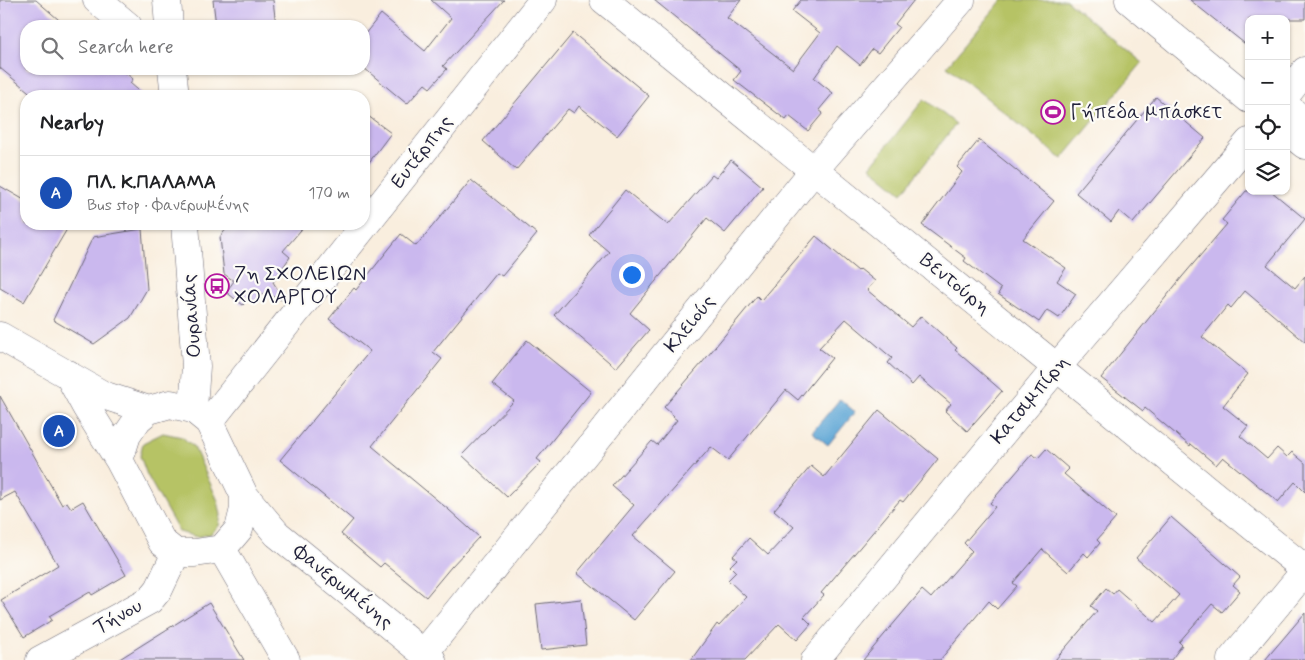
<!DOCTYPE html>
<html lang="en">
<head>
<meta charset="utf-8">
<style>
  body { margin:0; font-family:Mynerve,sans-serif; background:#f2f2f2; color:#202124 }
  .controls { position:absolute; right:15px; top:15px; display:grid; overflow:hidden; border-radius:10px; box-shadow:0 1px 4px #0004 }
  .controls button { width:45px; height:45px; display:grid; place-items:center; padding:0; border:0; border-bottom:1px solid #e0e0e0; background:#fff; color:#202124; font:25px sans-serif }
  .you { position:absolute; left:631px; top:274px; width:18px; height:18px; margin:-12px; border:4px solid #fff; border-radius:50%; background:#1a73e8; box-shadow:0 0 0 8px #1a73e833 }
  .badge { display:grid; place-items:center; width:32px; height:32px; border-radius:50%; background:#0b8043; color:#fff; font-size:16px; font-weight:700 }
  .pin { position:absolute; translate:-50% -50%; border:2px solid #fff; box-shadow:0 1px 5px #0006 }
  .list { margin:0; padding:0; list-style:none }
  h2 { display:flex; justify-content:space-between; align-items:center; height:65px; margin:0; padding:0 20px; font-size:21px }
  h2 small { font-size:16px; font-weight:400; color:#757577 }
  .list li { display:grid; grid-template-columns:32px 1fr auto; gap:15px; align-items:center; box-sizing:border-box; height:75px; padding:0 20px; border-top:1px solid #e0e0e0 }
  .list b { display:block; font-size:19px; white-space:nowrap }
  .list p { margin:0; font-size:16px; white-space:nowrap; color:#757577 }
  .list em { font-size:16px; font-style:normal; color:#757577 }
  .icon { flex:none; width:28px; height:28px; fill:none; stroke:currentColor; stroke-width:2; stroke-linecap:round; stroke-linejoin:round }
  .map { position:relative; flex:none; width:1305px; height:660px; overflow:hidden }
  .search { position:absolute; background:#fff; box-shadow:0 1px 4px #0004; left:20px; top:20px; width:350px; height:55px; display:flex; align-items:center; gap:12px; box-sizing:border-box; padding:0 18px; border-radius:20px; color:#757577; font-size:19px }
  .panel { position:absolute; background:#fff; box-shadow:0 1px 4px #0004; left:20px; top:90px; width:350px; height:140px; border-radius:20px }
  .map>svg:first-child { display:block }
</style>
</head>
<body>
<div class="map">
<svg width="1305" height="660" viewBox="0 0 1305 660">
  <rect width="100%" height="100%" fill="#fdfcf7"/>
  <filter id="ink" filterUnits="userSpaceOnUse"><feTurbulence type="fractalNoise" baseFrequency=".02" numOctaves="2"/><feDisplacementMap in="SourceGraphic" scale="10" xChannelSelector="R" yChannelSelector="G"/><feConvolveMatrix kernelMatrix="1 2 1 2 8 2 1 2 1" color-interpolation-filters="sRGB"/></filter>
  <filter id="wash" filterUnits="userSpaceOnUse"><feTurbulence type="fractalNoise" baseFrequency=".0096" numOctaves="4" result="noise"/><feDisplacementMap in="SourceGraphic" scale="20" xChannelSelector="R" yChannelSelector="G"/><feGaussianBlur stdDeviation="1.12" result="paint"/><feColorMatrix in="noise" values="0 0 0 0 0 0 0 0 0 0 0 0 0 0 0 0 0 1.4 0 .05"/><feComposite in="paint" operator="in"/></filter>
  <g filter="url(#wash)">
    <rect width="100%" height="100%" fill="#f9eede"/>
    <path fill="#b6c365" stroke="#6c7250" d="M1002,0H1066L1142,63L1062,159L947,66Z
      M924,99L956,124L902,193L870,167Z
      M163,433L182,437L194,447L218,501L221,515L219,526L211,534L197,537L179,532L147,475L140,456L143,443Z"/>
    <path fill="#60a7d6" stroke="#416488" d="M840,399L855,412L828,445L812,432Z"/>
    <g id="blocks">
      <path fill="#cab8ee" d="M0,0H36L66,26H26V69H121L133,79L130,83L145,96H34L0,68Z
        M213,0H273L276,26H216Z
        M431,0H504L443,66L447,69L430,88L425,84L407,104L364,68V35L381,14L425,51L451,18Z
        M654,0H741L727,18L793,69L820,33L792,11L801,0H914L895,24L899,27L878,53L872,49L860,65L837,46L814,78L833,93L819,110L823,113L808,131L789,116L786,120L734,80L741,71Z
        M1190,0H1305V19H1249V47Z
        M573,33L649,96L617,136L579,106L574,113L568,109L516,170L483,141Z
        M1156,97L1205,138L1133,223L1119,211L1111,222L1076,193Z
        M364,113L391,133L364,169Z
        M979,140L1054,201L1023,239L1066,268L1057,281L1076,294L1059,318L1047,310L1039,322L998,294L1001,289L964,261L966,258L922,225L962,172L957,167Z
        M731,160L763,187L725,233L707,218L630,313L649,330L616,368L554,315L609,252L589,235L625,190L668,225L712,175L716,178Z
        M471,180L537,234L502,276L497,273L433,352L442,359L372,446L449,510L479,537L451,567L426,597L384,563L380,567L341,534L353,520L280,460L370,351L329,319L354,288L356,290L401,234L416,246Z
        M0,186L26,201V224H70L24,302L0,288Z
        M1246,191H1271L1305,219L1267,265L1295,288L1305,276V342L1245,291L1231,308L1228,305L1202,337L1248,374L1223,406L1248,426L1240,436L1267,459L1277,448L1287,457L1292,452L1305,463V492L1295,482L1278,502L1223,457L1216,465L1191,444L1190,446L1145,408L1143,411L1101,378L1182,277L1227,224L1222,220Z
        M230,224H306L283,251L290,257L273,282L285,301L263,293L256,304L249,298L243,305L226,292L234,281L224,274L220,237Z
        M142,229L147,289L130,318L94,344L53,320L93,237Z
        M816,236L858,271L860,269L875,281L867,290L911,327L921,316L957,348L955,350L1002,391L967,431L945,411L951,404L919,377L912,385L888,363L892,358L846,319L819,348L832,358L798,400L786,390L728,460L711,447L633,536L675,571L634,620L577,573L634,505L612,486L652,441L657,445L677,420L673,417L674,416L664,407L702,363L757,296L761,300Z
        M527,340L591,392L537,459L541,462L507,497L462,455L514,401L492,384Z
        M0,396L62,505L67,502L71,508L83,501L126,575L92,595L90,592L49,616L52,620L24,637L1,600L58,565L15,492L0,500Z
        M879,410L938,459L903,502L900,500L821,593L824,595L804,617L811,624L797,640L779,624L745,660H691L717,624L719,626L746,597L728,580L736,572L730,566L737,559L733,556L749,538L768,555L794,527L774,510L811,466L824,477Z
        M1046,449L1069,469L1064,474L1116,518L1097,540L1100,543L1088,557L1084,553L1068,572L1042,549L1013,583L1017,586L997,609L989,601L940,660H863L922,590L931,598L972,551L964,543L995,507L990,503L1032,454L1038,458Z
        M1171,517L1240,577L1233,585L1240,591L1222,612L1212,604L1179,642L1182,645L1171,660H1055L1097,611L1091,606L1106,588L1113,594L1117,589L1155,622L1179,595L1136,558Z
        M581,599L586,645L541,650L536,604Z
        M209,603L244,660H118Z
        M1305,613V660H1265Z"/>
    </g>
  </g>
  <g filter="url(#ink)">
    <use href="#blocks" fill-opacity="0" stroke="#6d6974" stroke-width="1"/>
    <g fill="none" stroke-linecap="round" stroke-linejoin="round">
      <g stroke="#6d6974" stroke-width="29">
        <path id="minor" d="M97,0L128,26
          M604,0L1305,569
          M1286,95L1305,71
          M209,422L543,0
          M222,549L286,660
          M424,653L814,170L961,0
          M40,660L150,600L159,589L176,553
          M815,660L1057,367L1249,142
          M1231,660L1305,571"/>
      </g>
      <g stroke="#6d6974" stroke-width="29">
        <path id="tertiary" d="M167,0L169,26
          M1129,0L1249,99
          M172,69L175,96
          M1286,106L1305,122
          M1286,130L1305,145
          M185,224L196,366L193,409
          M0,336L103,395L149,410
          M68,374L86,407L119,460L162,542L176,553H195L222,549L239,529L244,509V495L209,422L193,409L170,404L149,410L138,419L127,435L119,460
          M244,495L277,534L432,660"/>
      </g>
      <use href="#minor" stroke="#fff" stroke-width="28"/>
      <use href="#tertiary" stroke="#fff" stroke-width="28"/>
    </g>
  </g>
  <defs>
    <g id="stadium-ring" transform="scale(1.25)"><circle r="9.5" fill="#fdfcf7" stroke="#b5179e" stroke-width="1.5"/><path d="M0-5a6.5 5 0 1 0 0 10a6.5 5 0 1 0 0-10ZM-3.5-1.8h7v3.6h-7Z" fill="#b5179e"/></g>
    <g id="bus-ring" transform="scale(1.25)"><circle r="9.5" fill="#fdfcf7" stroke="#b5179e" stroke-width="1.5"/><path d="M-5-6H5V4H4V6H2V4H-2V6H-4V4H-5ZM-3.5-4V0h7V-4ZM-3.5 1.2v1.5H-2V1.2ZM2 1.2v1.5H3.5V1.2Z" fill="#b5179e"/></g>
  </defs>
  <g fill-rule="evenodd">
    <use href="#stadium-ring" x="1053" y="112"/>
    <use href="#bus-ring" x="217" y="286"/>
  </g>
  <g text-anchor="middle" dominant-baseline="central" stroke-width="4.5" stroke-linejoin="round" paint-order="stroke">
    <g font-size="20" fill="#22223b" stroke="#fdfcf7" text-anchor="start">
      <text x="1070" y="112">Γήπεδα μπάσκετ</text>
      <text x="234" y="274">7η ΣΧΟΛΕΙΩΝ<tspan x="234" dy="23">ΧΟΛΑΡΓΟΥ</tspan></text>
    </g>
    <g font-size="20" fill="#22223b" stroke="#fdfcf7">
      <text transform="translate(422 152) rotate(-52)">Ευτέρπης</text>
      <text transform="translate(955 284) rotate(39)">Βεντούρη</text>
      <text transform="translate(192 316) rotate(-94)">Ουρανίας</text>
      <text transform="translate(690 324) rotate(-51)">Κλειούς</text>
      <text transform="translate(1030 400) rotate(-50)">Κατσιμπίρη</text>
      <text transform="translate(343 587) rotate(39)">Φανερωμένης</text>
      <text transform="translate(118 617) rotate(-29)">Τήνου</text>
    </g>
  </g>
</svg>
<div class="controls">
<button>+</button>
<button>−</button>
<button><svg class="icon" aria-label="locate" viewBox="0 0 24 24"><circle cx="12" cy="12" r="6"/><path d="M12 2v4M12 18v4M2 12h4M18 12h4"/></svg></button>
<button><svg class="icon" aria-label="layers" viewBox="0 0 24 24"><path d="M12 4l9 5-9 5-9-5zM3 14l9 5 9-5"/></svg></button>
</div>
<div class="you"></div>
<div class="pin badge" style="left:59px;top:431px;background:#1a4fb4">A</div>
<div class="search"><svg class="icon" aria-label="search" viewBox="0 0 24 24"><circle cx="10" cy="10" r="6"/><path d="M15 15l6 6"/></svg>Search here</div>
<section class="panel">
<h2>Nearby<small></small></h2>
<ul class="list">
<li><span class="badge" style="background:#1a4fb4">A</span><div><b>ΠΛ. Κ.ΠΑΛΑΜΑ</b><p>Bus stop · Φανερωμένης</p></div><em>170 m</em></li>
</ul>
</section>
</div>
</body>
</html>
